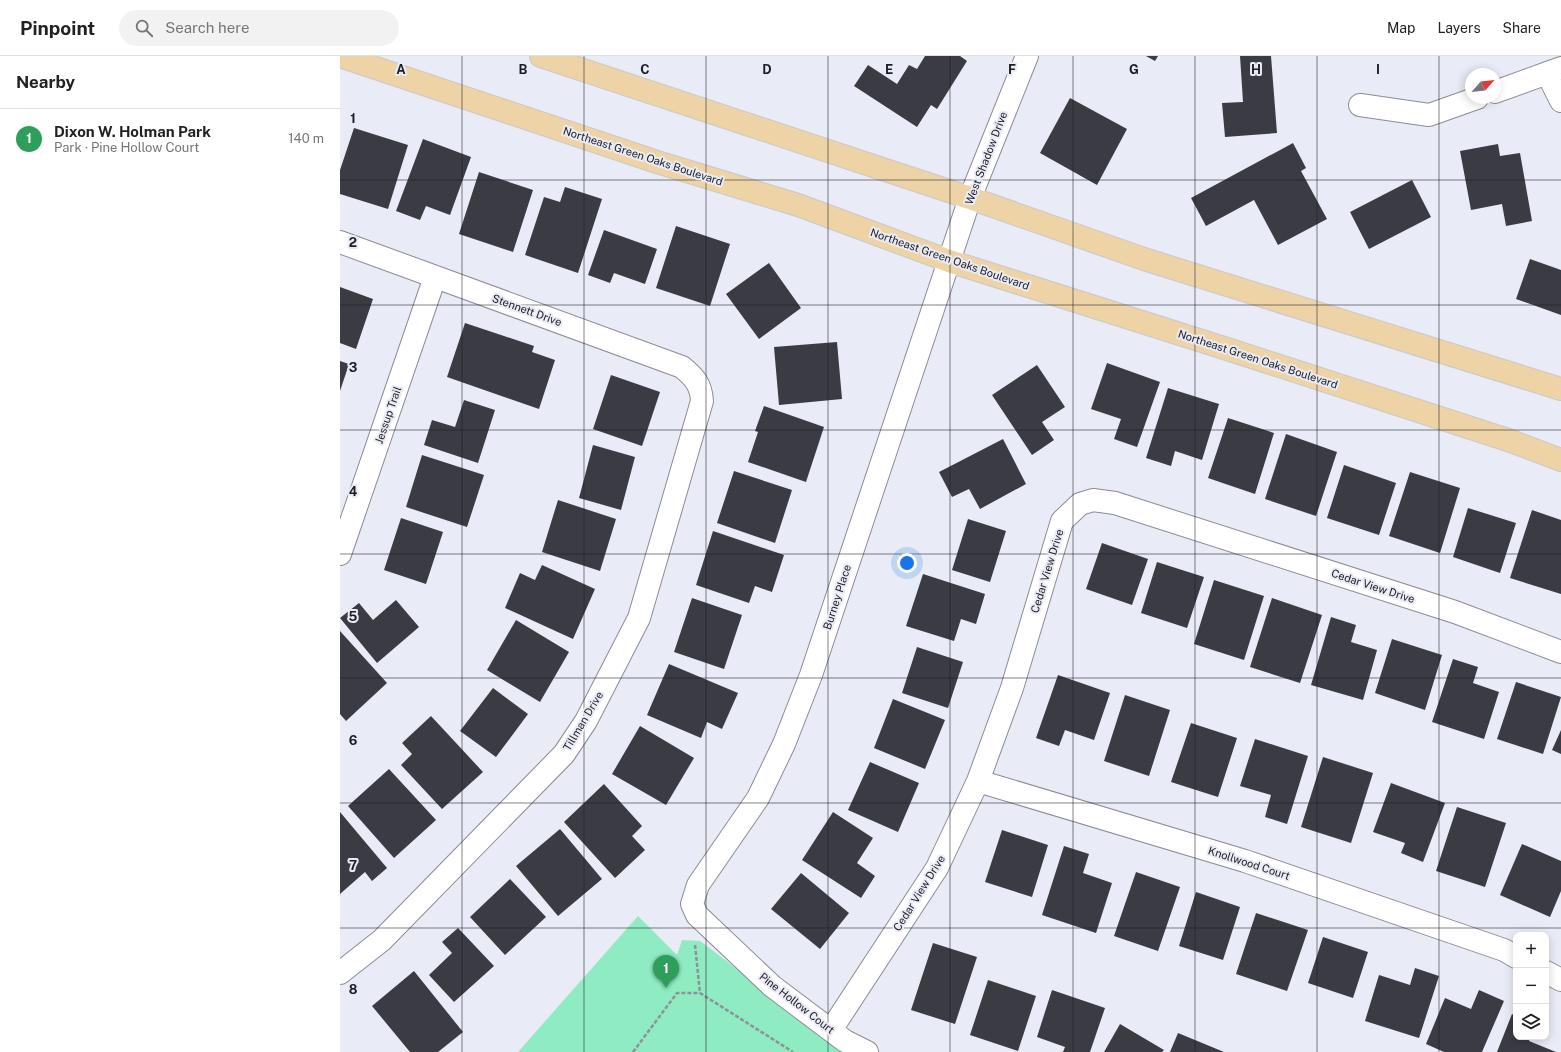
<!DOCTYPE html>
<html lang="en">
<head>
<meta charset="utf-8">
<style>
  body { margin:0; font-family:"Public Sans",sans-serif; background:#f2f2f2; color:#202124 }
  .controls { position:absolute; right:12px; bottom:12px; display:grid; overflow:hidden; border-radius:8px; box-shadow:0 2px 10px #0003 }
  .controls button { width:36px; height:36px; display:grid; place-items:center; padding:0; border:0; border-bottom:1px solid #e0e0e0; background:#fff; color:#202124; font:20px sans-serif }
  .compass { position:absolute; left:1125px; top:12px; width:36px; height:36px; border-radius:50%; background:#fff; box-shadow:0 2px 10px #0003; rotate:63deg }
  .you { position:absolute; left:567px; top:507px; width:14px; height:14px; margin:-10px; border:3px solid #fff; border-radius:50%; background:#1a73e8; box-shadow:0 0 0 6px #1a73e833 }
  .badge { display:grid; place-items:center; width:26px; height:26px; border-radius:50%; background:#1a73e8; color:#fff; font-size:13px; font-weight:700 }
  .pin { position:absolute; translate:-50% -33px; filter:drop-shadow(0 1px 2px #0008) }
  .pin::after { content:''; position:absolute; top:21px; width:14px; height:12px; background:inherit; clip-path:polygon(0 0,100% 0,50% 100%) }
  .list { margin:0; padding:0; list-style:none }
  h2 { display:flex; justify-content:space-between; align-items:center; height:52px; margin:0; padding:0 16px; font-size:17px }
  h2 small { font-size:13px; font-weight:400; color:#757577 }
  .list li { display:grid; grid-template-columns:26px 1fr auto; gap:12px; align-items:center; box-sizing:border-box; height:60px; padding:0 16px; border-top:1px solid #e0e0e0 }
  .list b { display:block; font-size:15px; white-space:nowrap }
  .list p { margin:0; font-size:13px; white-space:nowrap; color:#757577 }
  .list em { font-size:13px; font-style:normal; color:#757577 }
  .icon { flex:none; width:22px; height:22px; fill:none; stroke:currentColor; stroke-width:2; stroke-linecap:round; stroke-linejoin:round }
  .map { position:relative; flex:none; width:1221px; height:996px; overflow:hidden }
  header { display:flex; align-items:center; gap:24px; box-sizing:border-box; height:56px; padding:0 20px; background:#fff; border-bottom:1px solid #e0e0e0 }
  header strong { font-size:19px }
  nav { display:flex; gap:22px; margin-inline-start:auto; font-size:14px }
  .search { width:280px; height:36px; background:#f2f2f2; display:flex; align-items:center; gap:10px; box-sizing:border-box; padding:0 14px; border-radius:22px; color:#757577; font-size:15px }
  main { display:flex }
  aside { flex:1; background:#fff }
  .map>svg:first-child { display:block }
</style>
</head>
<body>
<header>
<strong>Pinpoint</strong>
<div class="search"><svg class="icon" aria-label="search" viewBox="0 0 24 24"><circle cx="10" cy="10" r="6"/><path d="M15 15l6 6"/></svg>Search here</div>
<nav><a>Map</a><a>Layers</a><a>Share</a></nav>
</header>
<main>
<aside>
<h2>Nearby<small></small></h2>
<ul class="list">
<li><span class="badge" style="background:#2e9e5b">1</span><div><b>Dixon W. Holman Park</b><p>Park · Pine Hollow Court</p></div><em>140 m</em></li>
</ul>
</aside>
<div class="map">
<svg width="1221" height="996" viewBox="0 0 1221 996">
  <rect width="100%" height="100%" fill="#e9ebf6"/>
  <path fill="#8febc1" d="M298,860L337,899L342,884L360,885L388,906L449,958L505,996H178Z"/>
  <path fill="#3b3b44" d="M585,0H620L627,5L597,53L591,49L577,71L514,30L528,9L557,28L569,9L577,13Z
    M806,0H818L815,5Z
    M900,0H931L937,77L885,81L882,47L903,46Z
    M730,42L787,73L757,129L700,97Z
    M14,72L68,89L48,153L0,138V114Z
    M83,83L131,101L110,159L86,150L80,164L56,155Z
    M953,87L966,112L961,115L987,163L938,189L914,144L866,170L851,142Z
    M1158,88L1160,100L1180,97L1192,165L1166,170L1162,148L1131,154L1120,95Z
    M139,116L193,134L173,196L119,178Z
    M1072,124L1091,161L1029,193L1010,156Z
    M225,131L262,143L238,217L185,199L204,141L220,146Z
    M336,170L390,188L370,250L316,232Z
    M264,174L317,193L305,228L274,217L270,227L248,219Z
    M1190,203L1221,214V259L1176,243Z
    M429,207L461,252L419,283L386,238Z
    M0,231L33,243L16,293L0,287Z
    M125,267L194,290L192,296L215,304L199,353L107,321Z
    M497,286L502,343L439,349L434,291Z
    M0,305L9,308L0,335Z
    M767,307L820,326L797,391L774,383L781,363L751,353Z
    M697,309L725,351L702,366L714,384L692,399L652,339Z
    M271,319L320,336L302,390L253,373Z
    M828,332L879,348L862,404L835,395L831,410L806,402Z
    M124,344L155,354L138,407L84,389L92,364L115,371Z
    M424,350L484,371L466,426L408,406L418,376L415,375Z
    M888,362L934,377L915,438L868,422Z
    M946,378L997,396L976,460L925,443Z
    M663,383L686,428L640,453L629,433L612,441L599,416Z
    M253,389L295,401L281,454L239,442Z
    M82,399L144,419L127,471L66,451Z
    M1004,409L1056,427L1039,479L987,462Z
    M394,415L452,434L435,487L377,467Z
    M1070,416L1120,432L1100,497L1049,480Z
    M218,444L276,463L260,515L202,496Z
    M1128,452L1176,467L1160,517L1113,501Z
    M1192,454L1221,464V538L1170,522Z
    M61,462L103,476L86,528L44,514Z
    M628,463L666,475L650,526L612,514Z
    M373,475L444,499L432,536L415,530L409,547L356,529Z
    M762,487L808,503L792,549L746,533Z
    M817,506L864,521L847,572L801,557Z
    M202,509L255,533L233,583L165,552L180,517L195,524Z
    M583,518L645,538L636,568L621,563L614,585L566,570Z
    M874,524L924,540L904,604L854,588Z
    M352,542L402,559L384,613L334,596Z
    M932,542L982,559L960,627L910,611Z
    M56,544L79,571L37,607L0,562L19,547L33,564Z
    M991,561L1016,569L1011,586L1037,594L1023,644L971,629Z
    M176,564L229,596L200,646L147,614Z
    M0,575L47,627L6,665L0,658Z
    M1052,583L1102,599L1085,654L1035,637Z
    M577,591L623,606L608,652L562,637Z
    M1113,603L1138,611L1133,627L1159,636L1144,683L1092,666Z
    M329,608L398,637L382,673L367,666L361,682L307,659Z
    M718,619L770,637L754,684L725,674L719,690L696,682Z
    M1176,626L1221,641L1203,698L1157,683Z
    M153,632L188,658L156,701L120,675Z
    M785,639L830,654L809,720L764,705Z
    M553,643L605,664L585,713L534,692Z
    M91,660L143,716L102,753L61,709L72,698L62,687Z
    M851,667L897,682L878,741L831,726Z
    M300,670L354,702L326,749L272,718Z
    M1221,674V698L1212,694Z
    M915,683L968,700L947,768L925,761L931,739L900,730Z
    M983,701L1033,717L1011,787L961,771Z
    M530,706L579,727L558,776L508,754Z
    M49,713L96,764L54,802L8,750Z
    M1051,727L1105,747L1083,806L1061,797L1065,787L1033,776Z
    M264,728L302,770L292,780L305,794L275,822L224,766Z
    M1117,751L1166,767L1145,831L1096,815Z
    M0,756L47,812L32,825L25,816L0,838Z
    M493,756L533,782L517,807L535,820L521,842L462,804Z
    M220,773L262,823L218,860L176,810Z
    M662,774L708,789L692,841L645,826Z
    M1182,788L1221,805V835L1210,861L1160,839Z
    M724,790L749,798L743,817L772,827L756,877L702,859Z
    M796,816L840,831L818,895L774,880Z
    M461,817L509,857L480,893L431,853Z
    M170,823L206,861L165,899L130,861Z
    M856,836L900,851L883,904L839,890Z
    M916,857L968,874L947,935L896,918Z
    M118,872L154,910L114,946L89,919L112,897L102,886Z
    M983,881L1028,896L1013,942L968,927Z
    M593,887L637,901L615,968L571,954Z
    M1075,912L1099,920L1079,982L1025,965L1039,919L1070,929Z
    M74,915L123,976L98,996H70L32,950Z
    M648,924L696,940L678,995L630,979Z
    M712,934L765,952L750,996H723L725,991L697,981Z
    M1139,934L1164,945L1142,996H1104L1086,988L1105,942L1131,953Z
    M1172,958L1176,960V981H1190L1189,985L1216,996H1157Z
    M780,968L824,994L822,996H764Z
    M838,977L884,996H830Z"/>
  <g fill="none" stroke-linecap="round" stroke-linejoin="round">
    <g stroke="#8a8c96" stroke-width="24">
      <path id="minor" d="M1207,17L1221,45
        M1155,36L1221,12
        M1020,49L1089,59L1137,42
        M0,186L342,311C354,321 361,328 362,345L299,562L246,665L224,698L42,884L0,917
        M0,498L95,221
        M638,725L905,805L1164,894L1176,901
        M1206,916L1221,924
        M491,974L597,812L638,725L672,632L722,465L740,448L753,444L775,447L1115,556L1221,596
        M527,996L505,985L432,930L357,859L352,848L358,829L418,742L444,688L471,619L630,142L687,0"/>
    </g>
    <g stroke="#c9c9ca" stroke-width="24">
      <path id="major" d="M0,0L317,106L458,149L609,205L884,292L1168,384L1221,404
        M201,0L630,142L807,204L1221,333"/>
    </g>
    <path stroke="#8f9199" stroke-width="2.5" stroke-dasharray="4 2" stroke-linecap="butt" d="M355,889L360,937L453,996
      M293,996L337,937H360"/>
    <use href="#minor" stroke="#fff" stroke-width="22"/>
    <use href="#major" stroke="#edd3a6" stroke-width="22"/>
  </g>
  <path fill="none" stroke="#1c1d21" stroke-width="1" stroke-opacity="0.55" d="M122,0V996M244,0V996M366,0V996M488,0V996M610,0V996M733,0V996M855,0V996M977,0V996M1099,0V996M0,124H1221M0,249H1221M0,374H1221M0,498H1221M0,622H1221M0,747H1221M0,872H1221"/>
  <g text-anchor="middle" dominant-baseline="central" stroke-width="4" stroke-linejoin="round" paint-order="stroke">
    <g font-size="11" fill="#1c1d21" stroke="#e9ebf6">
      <text transform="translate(303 100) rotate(18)">Northeast Green Oaks Boulevard</text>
      <text transform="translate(646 102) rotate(-69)">West Shadow Drive</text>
      <text transform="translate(610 203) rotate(19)">Northeast Green Oaks Boulevard</text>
      <text transform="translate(187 254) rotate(20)">Stennett Drive</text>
      <text transform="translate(918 303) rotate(18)">Northeast Green Oaks Boulevard</text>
      <text transform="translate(48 359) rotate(-71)">Jessup Trail</text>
      <text transform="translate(707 515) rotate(-73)">Cedar View Drive</text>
      <text transform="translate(1033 530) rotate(18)">Cedar View Drive</text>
      <text transform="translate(497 541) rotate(-72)">Burney Place</text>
      <text transform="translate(243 665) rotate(-59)">Tillman Drive</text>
      <text transform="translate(909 807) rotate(18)">Knollwood Court</text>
      <text transform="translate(579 837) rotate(-58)">Cedar View Drive</text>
      <text transform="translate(457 947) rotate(38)">Pine Hollow Court</text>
    </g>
  </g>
  <g font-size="13" text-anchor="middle" font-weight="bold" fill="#1c1d21" stroke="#e9ebf6" stroke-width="4" stroke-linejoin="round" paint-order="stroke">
    <text x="61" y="18">A</text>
    <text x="183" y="18">B</text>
    <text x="305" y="18">C</text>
    <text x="427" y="18">D</text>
    <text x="549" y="18">E</text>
    <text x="672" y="18">F</text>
    <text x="794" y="18">G</text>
    <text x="916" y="18">H</text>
    <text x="1038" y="18">I</text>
    <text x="13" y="67">1</text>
    <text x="13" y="191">2</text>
    <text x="13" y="316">3</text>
    <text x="13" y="440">4</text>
    <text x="13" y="565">5</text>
    <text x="13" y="689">6</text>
    <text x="13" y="814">7</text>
    <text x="13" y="938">8</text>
  </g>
</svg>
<div class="controls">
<button>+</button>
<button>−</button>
<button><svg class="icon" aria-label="layers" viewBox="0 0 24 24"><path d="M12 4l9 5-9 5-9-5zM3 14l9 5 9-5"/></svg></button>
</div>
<svg class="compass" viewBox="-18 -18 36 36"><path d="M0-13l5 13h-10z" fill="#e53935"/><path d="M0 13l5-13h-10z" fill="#757577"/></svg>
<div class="you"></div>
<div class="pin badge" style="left:326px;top:932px;background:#2e9e5b">1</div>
</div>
</main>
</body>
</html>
